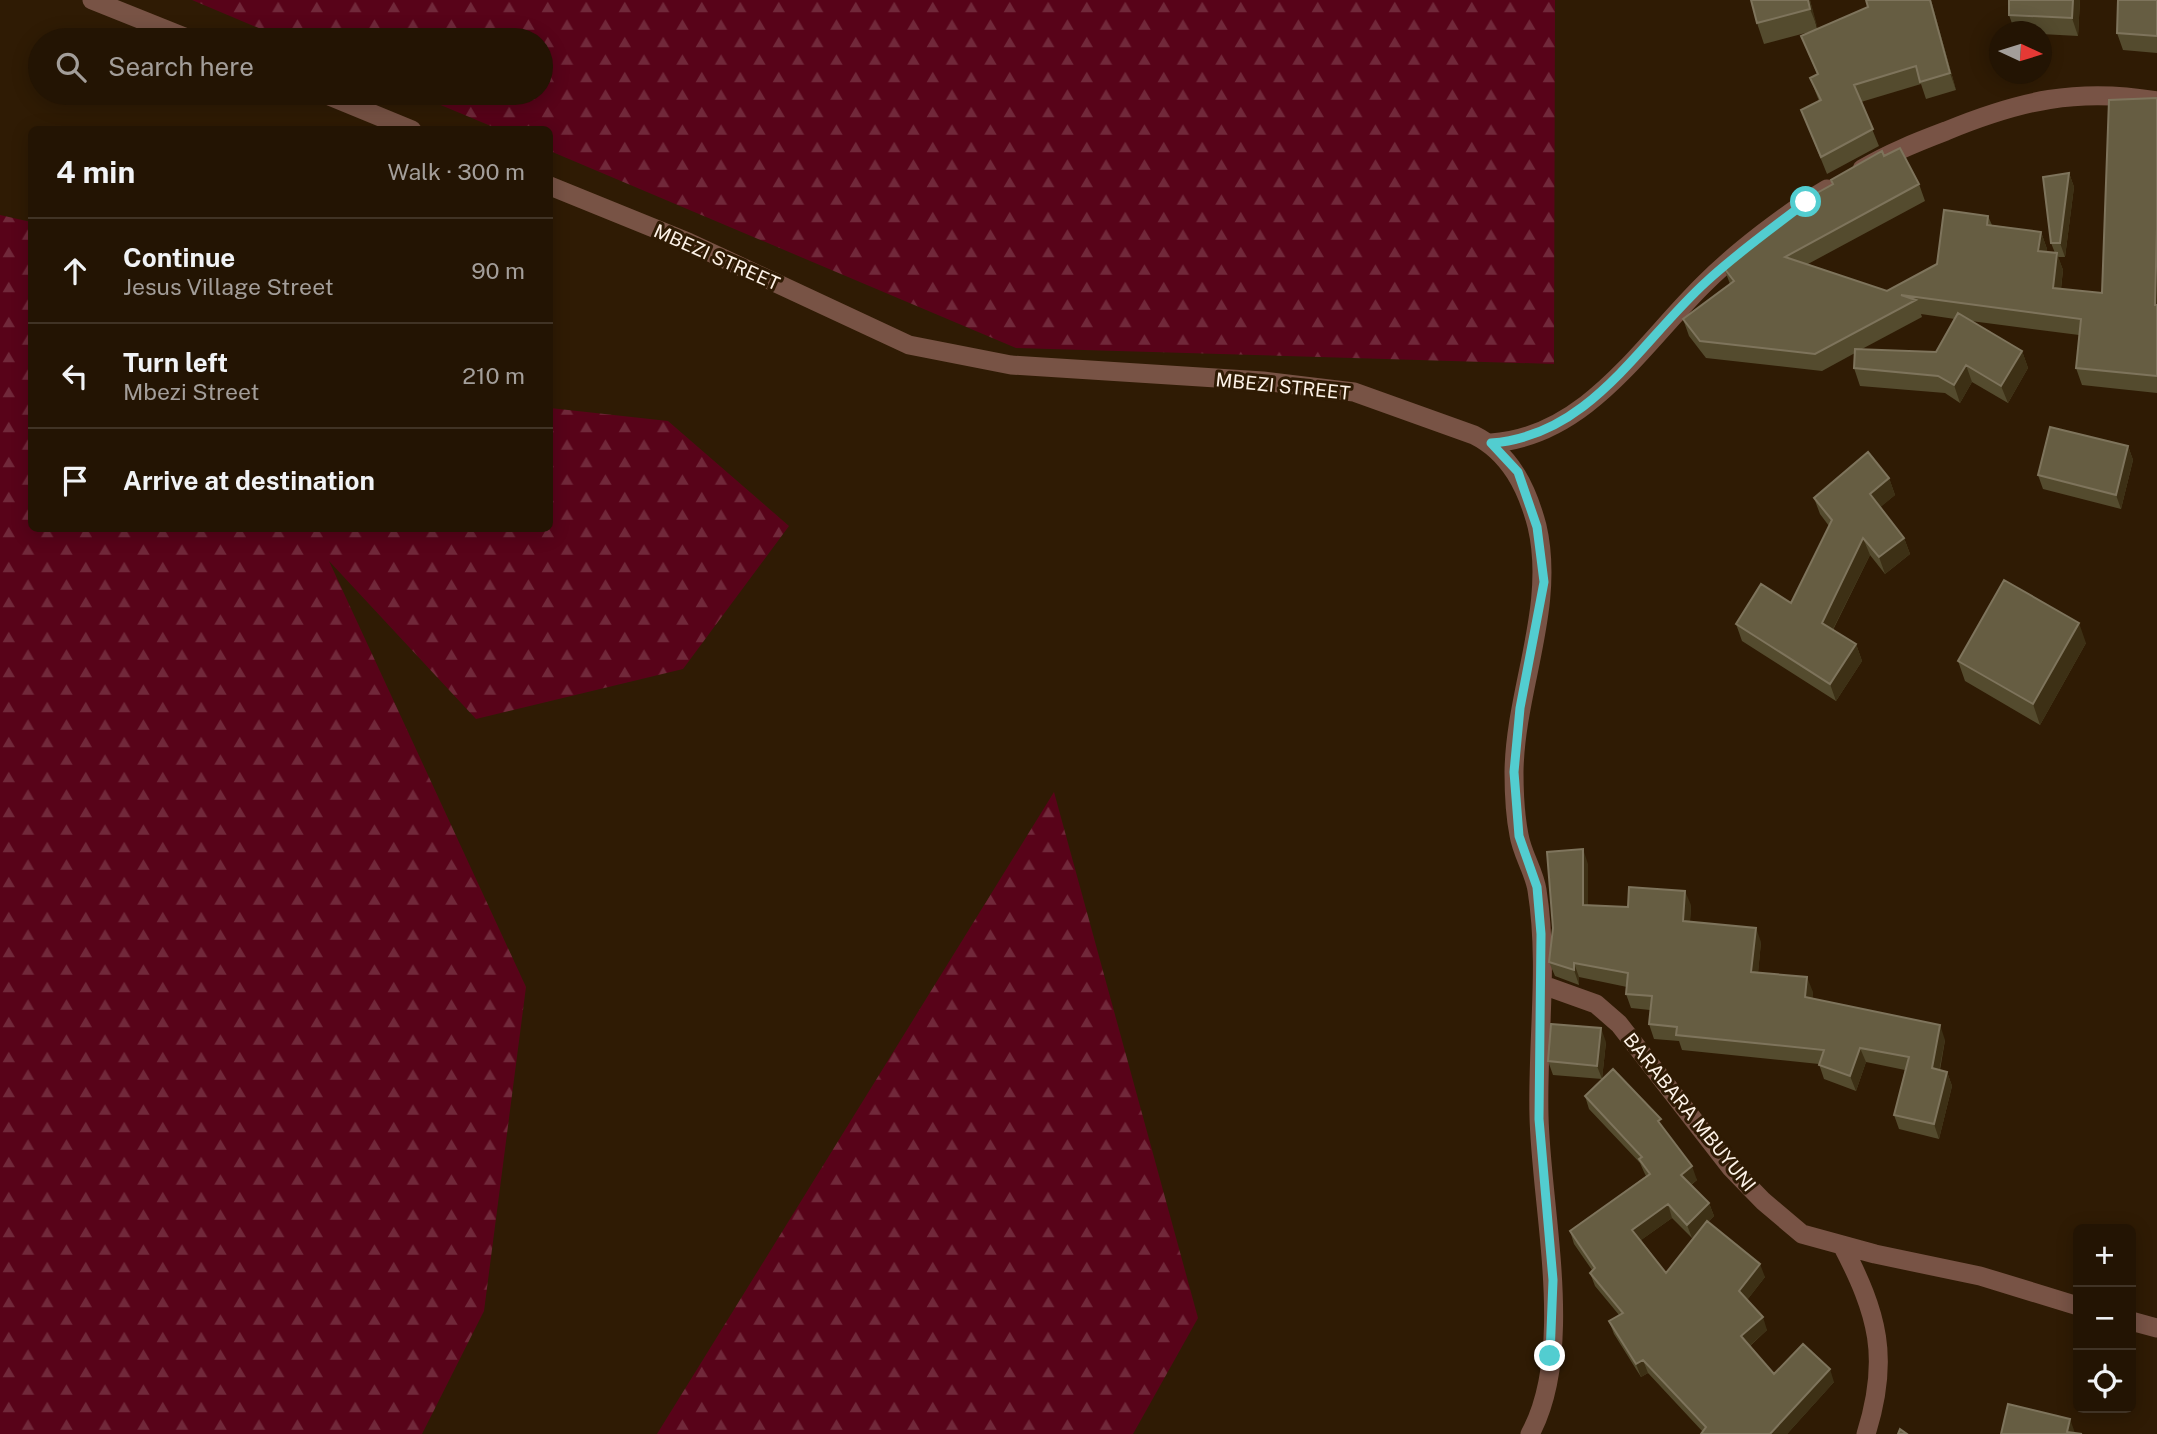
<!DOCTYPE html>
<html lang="en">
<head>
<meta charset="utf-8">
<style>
  body { margin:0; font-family:"Public Sans",sans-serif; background:#2b1d0d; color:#f1f3f6 }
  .controls { position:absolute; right:21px; bottom:21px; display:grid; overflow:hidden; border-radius:10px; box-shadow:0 4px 18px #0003 }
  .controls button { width:63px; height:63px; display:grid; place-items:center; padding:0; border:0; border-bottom:2px solid #403325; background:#231403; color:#f1f3f6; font:35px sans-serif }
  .compass { position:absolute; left:1989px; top:21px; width:63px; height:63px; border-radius:50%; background:#231403; box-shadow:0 4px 18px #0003; rotate:94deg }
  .stop { position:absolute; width:21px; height:21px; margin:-16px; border:5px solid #52cdd0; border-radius:50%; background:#fff }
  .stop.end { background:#52cdd0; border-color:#fff; box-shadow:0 2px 7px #0008 }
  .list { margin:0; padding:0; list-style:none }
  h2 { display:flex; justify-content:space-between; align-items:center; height:91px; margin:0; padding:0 28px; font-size:30px }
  h2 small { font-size:23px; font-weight:400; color:#a39e9a }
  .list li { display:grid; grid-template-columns:46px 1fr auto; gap:21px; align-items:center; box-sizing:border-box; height:105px; padding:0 28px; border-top:2px solid #403325 }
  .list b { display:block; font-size:26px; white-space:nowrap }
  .list p { margin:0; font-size:23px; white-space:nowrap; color:#a39e9a }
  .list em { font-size:23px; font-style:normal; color:#a39e9a }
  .icon { flex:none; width:38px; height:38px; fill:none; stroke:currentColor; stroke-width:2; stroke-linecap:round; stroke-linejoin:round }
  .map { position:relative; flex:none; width:2157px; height:1434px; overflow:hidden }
  .search { position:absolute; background:#231403; box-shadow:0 4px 18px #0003; left:28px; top:28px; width:525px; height:77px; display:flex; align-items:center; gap:18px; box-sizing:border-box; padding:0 24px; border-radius:38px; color:#a39e9a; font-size:26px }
  .panel { position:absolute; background:#231403; box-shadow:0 4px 18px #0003; left:28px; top:126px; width:525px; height:406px; border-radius:10px }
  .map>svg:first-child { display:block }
</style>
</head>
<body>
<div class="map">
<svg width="2157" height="1434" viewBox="0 0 2157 1434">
  <defs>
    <pattern id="forest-firs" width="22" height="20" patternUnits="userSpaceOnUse" patternTransform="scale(1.75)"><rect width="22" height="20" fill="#580319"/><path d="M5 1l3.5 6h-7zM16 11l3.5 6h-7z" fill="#71283a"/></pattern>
  </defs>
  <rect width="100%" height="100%" fill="#2f1b04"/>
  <path fill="url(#forest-firs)" d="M192,0H1555L1554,364L1016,348L550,151V130L498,129L412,93H541V40H287Z
    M0,215L31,222L32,528H550V408L668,421L789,526L683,669L476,719L329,561L526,987L484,1311L422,1434H0Z
    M1054,792L1198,1318L1133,1434H657Z"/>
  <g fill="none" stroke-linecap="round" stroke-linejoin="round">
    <path stroke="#785345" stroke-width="19" d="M92,0L192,40
      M322,93L412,130
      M1862,169C1889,153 1917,142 1946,131C2019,101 2078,87 2157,101
      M550,186L688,242L909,345L1011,365L1263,381L1354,392L1474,435C1510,453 1527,488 1537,526C1556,607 1515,690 1514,772C1514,792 1515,815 1519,835C1522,854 1534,871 1537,890C1549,965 1537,1041 1539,1116C1541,1209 1576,1350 1530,1434
      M1491,443C1586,437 1641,346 1704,284C1736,252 1788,212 1827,189
      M1543,985L1596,1004L1619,1024L1731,1168L1763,1201L1802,1234L1875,1254L1980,1276L2078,1306
      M1842,1245C1878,1314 1890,1358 1866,1434
      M2131,1321L2157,1328"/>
  </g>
  <path fill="#544b2e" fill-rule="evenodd" d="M1810,0L1817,29L1931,0L1956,90L1926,99L1921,84L1861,102L1879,146L1827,174L1801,110L1819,101L1810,78L1817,74L1801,36L1813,31L1764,44L1757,23Z
    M2009,0H2080L2078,36L2041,34V32H2015L2009,15Z
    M2157,0V53L2123,50L2117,33Z
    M2157,98V393L2082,385L2076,368L2079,335L1971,321L2022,351L2028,368L2008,403L1972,382L1960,403L1945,393L1860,386L1854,368L1855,353L1822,371L1706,358L1689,336L1683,319L1730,284L1724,268L1884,156L1919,184L1925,201L1808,264L1887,291L1937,264L1988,216L1992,225L2041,232L2047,249L2046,252L2055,253L2051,243L2069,173L2074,187L2065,257H2058L2063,270L2061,289L2102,293ZM1921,314L1955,319L1936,352L1862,349L1922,317Z
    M2128,446L2133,460L2121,509L2043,489L2038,475Z
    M1889,478L1895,495L1880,507L1904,538L1910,554L1885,574L1870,555L1833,630L1856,644L1862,661L1836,701L1742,641L1736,624L1791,603L1829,526L1820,514L1814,498Z
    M2086,643L2040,725L1965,681L1958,661Z
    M1588,864V905L1628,907L1691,905L1690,922L1761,942L1758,972L1813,992L1812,999L1945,1040L1940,1070L1947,1072L1952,1086L1939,1139L1899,1129L1894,1115L1905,1070L1866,1062L1856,1091L1824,1079L1819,1064L1682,1050L1679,1041L1654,1039L1649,1024L1650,1010L1631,1008L1626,994L1627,987L1579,977V985L1555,976L1549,962Z
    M1606,1042L1602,1079L1664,1129L1697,1180L1691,1185L1709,1203L1714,1216L1708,1222L1765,1277L1747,1300L1767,1330L1750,1346L1774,1374L1834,1382L1787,1434H1701L1703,1432L1648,1373L1641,1377L1614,1334L1609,1321L1619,1315L1595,1286L1590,1273L1592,1270L1574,1244L1570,1231L1646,1176L1644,1172L1640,1163L1589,1109L1585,1096L1602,1079L1553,1075L1548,1061ZM1672,1218L1692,1238L1700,1230L1666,1273L1641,1240Z"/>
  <path fill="#3d3015" d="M1808,0H1810L1818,29L1810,9Z
    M1930,0H1931L1956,90L1950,73Z
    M2073,0H2080L2078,36L2072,18Z
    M2069,173L2074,187L2065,257L2060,243Z
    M2157,228V310L2155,305Z
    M2041,232L2047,249L2045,268L2038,251Z
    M2057,253L2063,270L2059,305L2053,288Z
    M2022,351L2028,368L2008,403L2001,386Z
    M1966,365L1972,382L1960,403L1954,385Z
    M2128,446L2133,460L2121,509L2116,495Z
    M1889,478L1895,495L1876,511L1870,494Z
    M1863,538L1870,555L1828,639L1822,623Z
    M1904,538L1910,554L1885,574L1879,557Z
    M2079,623L2086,643L2040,725L2033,704Z
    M1856,644L1862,661L1836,701L1830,684Z
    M1583,849L1588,864V920L1583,905Z
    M1685,891L1691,905L1689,935L1683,921Z
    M1756,928L1761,942L1757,986L1751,972Z
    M1574,963L1579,977V985L1574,970Z
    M1807,977L1813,992L1811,1012L1805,997Z
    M1940,1025L1945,1040L1937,1082L1932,1068Z
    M1601,1028L1606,1042L1602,1079L1597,1066Z
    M1860,1048L1866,1062L1856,1091L1850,1076Z
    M1947,1072L1952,1086L1939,1139L1934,1124Z
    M1692,1166L1697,1180L1686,1188L1681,1175Z
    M1709,1203L1714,1216L1692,1238L1687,1225Z
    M1668,1204L1672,1218L1637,1243L1632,1230Z
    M1760,1264L1765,1277L1744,1304L1739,1291Z
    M1763,1317L1767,1330L1746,1349L1741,1336Z
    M1643,1360L1648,1373L1641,1377L1636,1364Z
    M1830,1369L1834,1382L1787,1434H1770Z
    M2070,1419L2075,1433L2067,1432Z"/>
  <path fill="#665d42" stroke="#7e745c" stroke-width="2" d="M1751,0H1808L1810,9L1757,23Z
    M1866,0H1930L1950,73L1920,82L1916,66L1854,85L1873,129L1821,157L1801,110L1821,100L1810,78L1818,74L1801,36L1868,7Z
    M2009,0H2073L2072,18L2009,15Z
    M2118,0H2157V36L2117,33Z
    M2157,98V228L2155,305H2157V376L2076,368L2081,319L1901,295L1916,300L1815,354L1700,341L1683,319L1734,281L1724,268L1817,193L1833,184L1831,180L1882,151L1884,156L1900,148L1919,184L1785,257L1887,291L1937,264L1944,210L1988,216L1987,225L2041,232L2038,251L2057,253L2053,288L2102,293L2109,100Z
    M2069,173L2060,243H2051L2043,177Z
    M1958,313L2022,351L2001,386L1966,365L1954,385L1938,376L1854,368L1855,349L1936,352Z
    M2050,427L2128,446L2116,495L2038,475Z
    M1868,452L1889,478L1870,494L1904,538L1879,557L1863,538L1822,623L1856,644L1830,684L1736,624L1761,584L1791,603L1832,520L1814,498Z
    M2004,580L2079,623L2033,704L1958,661Z
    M1583,849V905L1628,907L1629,887L1685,891L1683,921L1756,928L1751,972L1807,977L1805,997L1940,1025L1932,1068L1947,1072L1934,1124L1894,1115L1909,1057L1860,1048L1850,1076L1819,1065L1824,1050L1676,1035L1677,1027L1649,1024L1652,996L1626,994L1628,973L1574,963V970L1549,962L1553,928L1547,852Z
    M1551,1024L1601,1028L1597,1066L1548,1061Z
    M1613,1069L1661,1119L1658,1121L1692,1166L1681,1175L1709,1203L1687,1225L1668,1204L1632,1230L1666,1273L1707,1221L1760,1264L1739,1291L1763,1317L1741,1336L1774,1374L1803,1344L1830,1369L1770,1434H1701L1706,1427L1643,1360L1636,1364L1609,1321L1623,1313L1590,1273L1595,1268L1570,1231L1650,1174L1639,1159L1642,1157L1585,1096Z
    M2008,1404L2070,1419L2067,1432L2082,1434H2001Z
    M1900,1429L1907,1434H1898Z"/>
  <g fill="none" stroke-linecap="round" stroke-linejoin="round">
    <path stroke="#52cdd0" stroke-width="9" d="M1550,1356L1553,1280L1539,1119L1541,934L1537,887L1519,836L1514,772L1520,708L1544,582L1537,527L1518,472L1491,443C1590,436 1639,343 1706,282C1737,253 1773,228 1806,202"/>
  </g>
  <g text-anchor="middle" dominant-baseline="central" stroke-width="6" stroke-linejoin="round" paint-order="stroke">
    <g font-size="19" fill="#fdf2e7" stroke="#2f1b04">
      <text transform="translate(717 257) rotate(24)">MBEZI STREET</text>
      <text transform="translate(1283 386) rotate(6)">MBEZI STREET</text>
      <text transform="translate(1690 1112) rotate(51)">BARABARA MBUYUNI</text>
    </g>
  </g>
</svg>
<div class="controls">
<button>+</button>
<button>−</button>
<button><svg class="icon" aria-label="locate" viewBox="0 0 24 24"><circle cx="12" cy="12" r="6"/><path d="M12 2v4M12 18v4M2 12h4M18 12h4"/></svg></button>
</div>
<svg class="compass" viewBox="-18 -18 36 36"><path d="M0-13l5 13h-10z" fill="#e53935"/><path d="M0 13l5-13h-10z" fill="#a39e9a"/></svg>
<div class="stop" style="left:1806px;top:202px"></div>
<div class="stop end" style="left:1550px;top:1356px"></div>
<div class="search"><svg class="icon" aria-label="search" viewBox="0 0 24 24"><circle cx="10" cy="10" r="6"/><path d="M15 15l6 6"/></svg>Search here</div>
<section class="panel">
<h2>4 min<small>Walk · 300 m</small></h2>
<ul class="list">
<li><svg class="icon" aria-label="ahead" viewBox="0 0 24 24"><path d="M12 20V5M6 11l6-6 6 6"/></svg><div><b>Continue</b><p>Jesus Village Street</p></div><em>90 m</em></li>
<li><svg class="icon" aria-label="left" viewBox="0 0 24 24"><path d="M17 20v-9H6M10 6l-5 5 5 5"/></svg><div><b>Turn left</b><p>Mbezi Street</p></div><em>210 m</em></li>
<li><svg class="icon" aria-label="arrive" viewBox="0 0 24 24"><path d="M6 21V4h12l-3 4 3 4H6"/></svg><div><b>Arrive at destination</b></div></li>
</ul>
</section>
</div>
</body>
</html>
